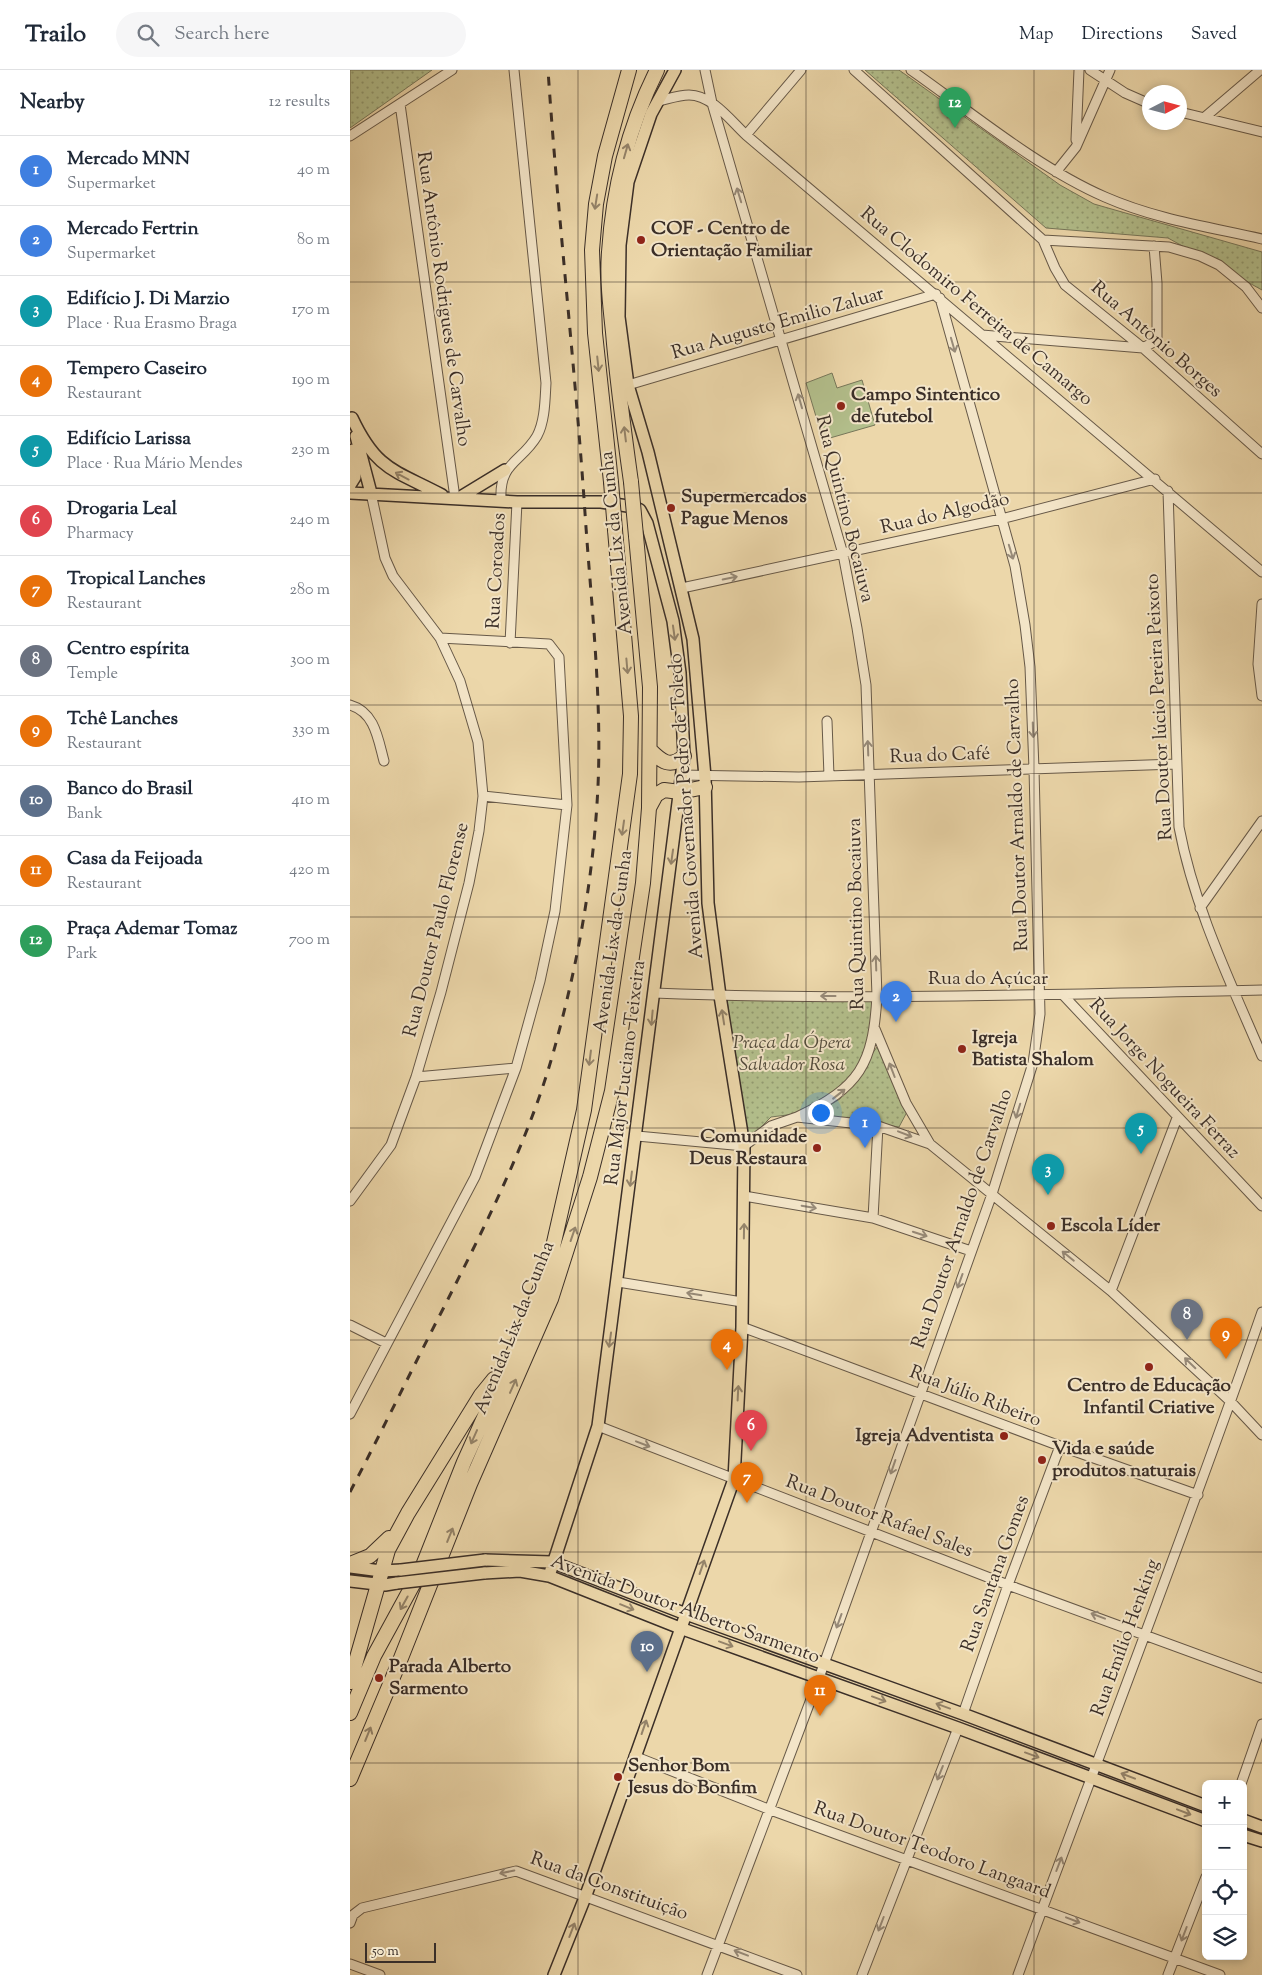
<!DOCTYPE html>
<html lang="en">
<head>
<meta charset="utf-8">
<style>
  body { margin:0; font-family:"Sorts Mill Goudy",serif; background:#f6f6f7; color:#1f2937 }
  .controls { position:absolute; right:15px; bottom:15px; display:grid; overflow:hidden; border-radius:8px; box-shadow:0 2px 8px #0003 }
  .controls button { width:45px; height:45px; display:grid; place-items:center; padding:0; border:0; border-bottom:1px solid #e0e1e3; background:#fff; color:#1f2937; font:25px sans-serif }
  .compass { position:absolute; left:792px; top:15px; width:45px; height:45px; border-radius:50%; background:#fff; box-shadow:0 2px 8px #0003; rotate:84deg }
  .scale { position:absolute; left:15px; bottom:12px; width:71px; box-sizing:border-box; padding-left:5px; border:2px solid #3b2f28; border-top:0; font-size:14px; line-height:18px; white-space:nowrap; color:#3b2f28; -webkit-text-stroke:4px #f3e5c8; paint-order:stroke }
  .you { position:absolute; left:470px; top:1042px; width:18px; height:18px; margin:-12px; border:4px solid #fff; border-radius:50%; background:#1a73e8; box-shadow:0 0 0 8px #1a73e833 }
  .badge { display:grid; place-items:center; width:32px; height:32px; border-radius:50%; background:#d93025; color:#fff; font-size:16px; font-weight:700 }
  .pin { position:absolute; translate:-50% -41px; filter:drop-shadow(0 1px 2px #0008) }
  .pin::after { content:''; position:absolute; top:26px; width:18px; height:15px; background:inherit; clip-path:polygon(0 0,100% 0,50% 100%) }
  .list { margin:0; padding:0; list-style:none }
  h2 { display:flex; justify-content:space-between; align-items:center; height:65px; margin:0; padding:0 20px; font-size:21px }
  h2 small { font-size:16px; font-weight:400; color:#747a83 }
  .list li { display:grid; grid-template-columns:32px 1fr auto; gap:15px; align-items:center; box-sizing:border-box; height:70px; padding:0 20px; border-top:1px solid #e0e1e3 }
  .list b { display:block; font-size:19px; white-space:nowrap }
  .list p { margin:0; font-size:16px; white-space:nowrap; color:#747a83 }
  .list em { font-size:16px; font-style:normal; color:#747a83 }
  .icon { flex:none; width:28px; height:28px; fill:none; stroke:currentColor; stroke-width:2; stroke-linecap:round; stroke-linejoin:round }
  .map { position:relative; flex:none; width:912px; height:1905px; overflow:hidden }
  header { display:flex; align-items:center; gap:30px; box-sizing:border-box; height:70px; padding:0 25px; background:#fff; border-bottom:1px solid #e0e1e3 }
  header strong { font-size:24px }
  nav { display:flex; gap:28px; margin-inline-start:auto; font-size:18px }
  .search { width:350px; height:45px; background:#f6f6f7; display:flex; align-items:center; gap:12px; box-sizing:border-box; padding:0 18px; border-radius:28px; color:#747a83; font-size:19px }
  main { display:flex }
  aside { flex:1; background:#fff }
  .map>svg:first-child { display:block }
</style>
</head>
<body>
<header>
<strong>Trailo</strong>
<div class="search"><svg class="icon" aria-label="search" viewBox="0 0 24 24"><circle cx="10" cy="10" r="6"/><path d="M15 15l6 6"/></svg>Search here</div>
<nav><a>Map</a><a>Directions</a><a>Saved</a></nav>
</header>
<main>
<aside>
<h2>Nearby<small>12 results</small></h2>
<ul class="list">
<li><span class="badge" style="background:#3f7fe0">1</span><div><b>Mercado MNN</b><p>Supermarket</p></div><em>40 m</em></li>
<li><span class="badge" style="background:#3f7fe0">2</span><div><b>Mercado Fertrin</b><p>Supermarket</p></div><em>80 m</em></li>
<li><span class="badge" style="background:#0f9aa8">3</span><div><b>Edifício J. Di Marzio</b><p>Place · Rua Erasmo Braga</p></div><em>170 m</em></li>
<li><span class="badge" style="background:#e8710a">4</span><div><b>Tempero Caseiro</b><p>Restaurant</p></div><em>190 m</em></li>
<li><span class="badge" style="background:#0f9aa8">5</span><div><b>Edifício Larissa</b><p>Place · Rua Mário Mendes</p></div><em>230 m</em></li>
<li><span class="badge" style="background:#e0444e">6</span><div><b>Drogaria Leal</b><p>Pharmacy</p></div><em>240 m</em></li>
<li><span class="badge" style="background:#e8710a">7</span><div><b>Tropical Lanches</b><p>Restaurant</p></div><em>280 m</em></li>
<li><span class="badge" style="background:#6b7280">8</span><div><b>Centro espírita</b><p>Temple</p></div><em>300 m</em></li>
<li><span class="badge" style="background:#e8710a">9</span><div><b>Tchê Lanches</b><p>Restaurant</p></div><em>330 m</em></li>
<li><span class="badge" style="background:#5c6f8a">10</span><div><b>Banco do Brasil</b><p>Bank</p></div><em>410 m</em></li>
<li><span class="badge" style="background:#e8710a">11</span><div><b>Casa da Feijoada</b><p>Restaurant</p></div><em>420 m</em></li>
<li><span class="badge" style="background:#2e9e5b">12</span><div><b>Praça Ademar Tomaz</b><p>Park</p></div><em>700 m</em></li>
</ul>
</aside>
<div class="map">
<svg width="912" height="1905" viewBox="0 0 912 1905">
  <defs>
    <pattern id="park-dots" width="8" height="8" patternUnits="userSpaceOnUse" patternTransform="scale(1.25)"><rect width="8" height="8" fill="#b3bf8c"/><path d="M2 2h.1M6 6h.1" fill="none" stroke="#939c72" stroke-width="1.8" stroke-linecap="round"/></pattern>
  </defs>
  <rect width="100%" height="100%" fill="#ecd7aa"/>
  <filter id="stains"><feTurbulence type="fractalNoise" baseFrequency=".004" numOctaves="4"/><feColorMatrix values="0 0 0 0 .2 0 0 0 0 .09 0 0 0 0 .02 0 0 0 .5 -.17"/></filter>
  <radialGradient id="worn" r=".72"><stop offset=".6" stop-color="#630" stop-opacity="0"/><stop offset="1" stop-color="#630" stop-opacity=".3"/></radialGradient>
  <path fill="#b3bf8c" stroke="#77775a" d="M482,303L487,318L512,310L525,355L473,370L456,313Z"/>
  <path fill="url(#park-dots)" stroke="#77775a" d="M0,0H82L0,58Z
    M515,0H549L710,115L744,134L912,182V220L818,168L696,158Z
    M521,929L524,945L522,962L506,1002L485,1022L445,1044L421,1047L396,1072L377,930Z
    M527,977L557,1042L549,1057L465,1044L490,1029Z"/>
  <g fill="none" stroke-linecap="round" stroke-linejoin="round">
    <g stroke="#675948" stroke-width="11">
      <path id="minor" d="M355,0L362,33L493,484L507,558L516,615L527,926C523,995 510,1017 447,1047
        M504,0L693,170L819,177L850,186L869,195L896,217L912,238
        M561,0C621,42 688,98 755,127C805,149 859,157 912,169
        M740,0L775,23L800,34
        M309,31C318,29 329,25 339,25C362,25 381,51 396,65L912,502
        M50,34L105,428
        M830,42L912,62
        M855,47L910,0
        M396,65L451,0
        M0,66L102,0
        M726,70L729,0
        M706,102L726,77L760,0
        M693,170L705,198L715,215L793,278L912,384
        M632,265L793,278L807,270V213L804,176
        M278,315L586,224
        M818,421L829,757C844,837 880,911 912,986
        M151,430C149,392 171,393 187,366C195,351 195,330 196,313L164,0
        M332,518L651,449L805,409
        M912,534L908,594L912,626
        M160,573L167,432
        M0,635C25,642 28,669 34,691
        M477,651L479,706
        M332,705L449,707L826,694
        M133,726L217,735
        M850,838L912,751
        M304,923C506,931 709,924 912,920
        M714,926L912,1136
        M525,959L556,1033L580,1074
        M66,1007L166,998
        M287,1066L394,1076L421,1056L447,1047L528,1056L580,1074L761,1221L881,1332L912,1365
        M394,1126L523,1148L621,1181
        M0,1131L41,1075L66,1007L91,922L119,813L129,761L133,726L128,672L110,611L90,568L43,506L35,488L21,423
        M523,1148L528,1056
        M268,1212L392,1232
        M761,1221L827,1048
        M0,1255L36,1273
        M392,1257L710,1376L848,1425
        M0,1344L125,1107L166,998L190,911L205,841L217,735L209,587L199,574L90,568
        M248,1356L658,1515L912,1608
        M613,1644L658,1515L710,1376
        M284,1686L418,1739L870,1905
        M891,1714L912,1654
        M0,1853L3,1845L12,1838L166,1801L447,1905
        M0,1894L30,1905
        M357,1905L469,1608L642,1124L683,993L690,944L684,699L680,597L675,555L665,496L590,228
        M512,1905L608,1658
        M668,1905C749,1684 835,1464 912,1242
        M818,1905L856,1807"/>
    </g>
    <g stroke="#3b2f28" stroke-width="14">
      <path id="major" d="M2,348C27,401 45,400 92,425
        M6,366L21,423
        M0,415L5,407L3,380
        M0,423L167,432H251L284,437L290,440L297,453L323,551L330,603L334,686L248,1356L199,1506
        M109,428L155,400
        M135,1490L202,1492L336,1544L613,1644L856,1736
        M0,1497L31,1501L51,1500
        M134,1503L170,1501L199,1506L330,1558L608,1658L856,1751
        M0,1511L35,1515L47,1513
        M893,1750L912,1757
        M893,1765L912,1771
        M204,1905L236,1825L384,1409L392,1257L394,1076L370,926L358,833L355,707L343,569L298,382L278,315L269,247L270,175L278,112L301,44L325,0"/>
    </g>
    <g stroke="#3b2f28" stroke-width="16">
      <path id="highway" d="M261,412L245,263L242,180L246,134L255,86L279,0
        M281,412C274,362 267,312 263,262C260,235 257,208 259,182C263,120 279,56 307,0
        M300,680C311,691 320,699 334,686
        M299,738L306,725L314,720L330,722L355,717
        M0,1494L20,1486L39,1468
        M0,1612L38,1480L58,1443L131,1325L144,1309
        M0,1643L24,1586L72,1498L114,1392L182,1241L200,1190L234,1040L280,704L281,646L265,460
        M0,1709L51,1588L120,1414L201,1229L240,1107L262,1021L293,813L299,738L300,617L286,466"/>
    </g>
    <use href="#minor" stroke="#f3e5c8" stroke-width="9"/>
    <use href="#major" stroke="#ecd7aa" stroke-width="11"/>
    <use href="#highway" stroke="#ecd7aa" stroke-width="14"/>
    <path stroke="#3b2f28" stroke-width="3" stroke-dasharray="9 9" stroke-linecap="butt" d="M0,1422C32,1361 62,1299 94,1237C138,1150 184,1060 208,965C230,883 244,800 248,716C252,626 241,533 235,443C225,295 208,148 198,0"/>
    <g stroke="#3b2f28" stroke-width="14" stroke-linecap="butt">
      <path id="major-bridge" d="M51,1500L135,1490
        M47,1513L134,1503"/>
    </g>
    <g stroke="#3b2f28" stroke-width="16" stroke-linecap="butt">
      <path id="highway-bridge" d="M261,412L265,460
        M281,412L286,466"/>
    </g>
    <use href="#major-bridge" stroke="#ecd7aa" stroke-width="11"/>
    <use href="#highway-bridge" stroke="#ecd7aa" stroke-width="14"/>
  </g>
  <defs><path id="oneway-shaft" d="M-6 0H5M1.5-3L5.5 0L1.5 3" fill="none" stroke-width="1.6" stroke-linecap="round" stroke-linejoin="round" transform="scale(1.25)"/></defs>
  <g stroke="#948369">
    <use href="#oneway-shaft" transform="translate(276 81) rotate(-74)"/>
    <use href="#oneway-shaft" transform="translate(246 132) rotate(99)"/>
    <use href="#oneway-shaft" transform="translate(248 294) rotate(84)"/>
    <use href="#oneway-shaft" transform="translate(275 364) rotate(-97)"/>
    <use href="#oneway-shaft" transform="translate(52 406) rotate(-152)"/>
    <use href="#oneway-shaft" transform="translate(324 563) rotate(82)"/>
    <use href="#oneway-shaft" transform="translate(277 596) rotate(85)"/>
    <use href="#oneway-shaft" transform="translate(273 758) rotate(98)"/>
    <use href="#oneway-shaft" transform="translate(322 787) rotate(98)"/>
    <use href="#oneway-shaft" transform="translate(373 947) rotate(-99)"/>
    <use href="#oneway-shaft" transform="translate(302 948) rotate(95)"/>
    <use href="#oneway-shaft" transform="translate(240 988) rotate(97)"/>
    <use href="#oneway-shaft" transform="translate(281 1109) rotate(97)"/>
    <use href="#oneway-shaft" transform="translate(394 1161) rotate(-89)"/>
    <use href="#oneway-shaft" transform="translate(223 1164) rotate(-71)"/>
    <use href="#oneway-shaft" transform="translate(260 1270) rotate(98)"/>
    <use href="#oneway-shaft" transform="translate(163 1316) rotate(-66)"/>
    <use href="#oneway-shaft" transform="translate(388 1323) rotate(-87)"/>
    <use href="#oneway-shaft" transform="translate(124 1367) rotate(114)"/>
    <use href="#oneway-shaft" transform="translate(100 1465) rotate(-68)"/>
    <use href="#oneway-shaft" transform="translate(352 1497) rotate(-71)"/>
    <use href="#oneway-shaft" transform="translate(54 1533) rotate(119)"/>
    <use href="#oneway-shaft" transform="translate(277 1537) rotate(22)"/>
    <use href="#oneway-shaft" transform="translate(376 1574) rotate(20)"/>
    <use href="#oneway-shaft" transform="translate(529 1629) rotate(20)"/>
    <use href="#oneway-shaft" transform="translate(593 1636) rotate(-160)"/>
    <use href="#oneway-shaft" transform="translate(294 1657) rotate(-71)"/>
    <use href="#oneway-shaft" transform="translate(18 1664) rotate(-68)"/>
    <use href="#oneway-shaft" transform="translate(682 1685) rotate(20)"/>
    <use href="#oneway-shaft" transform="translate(778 1706) rotate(-159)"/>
    <use href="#oneway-shaft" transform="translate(834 1742) rotate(21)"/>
    <use href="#oneway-shaft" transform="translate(222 1860) rotate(-69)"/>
  </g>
  <g stroke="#978a78">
    <use href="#oneway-shaft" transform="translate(389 125) rotate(-107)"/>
    <use href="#oneway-shaft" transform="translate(603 275) rotate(74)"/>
    <use href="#oneway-shaft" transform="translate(450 331) rotate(-106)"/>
    <use href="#oneway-shaft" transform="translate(661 482) rotate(73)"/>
    <use href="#oneway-shaft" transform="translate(380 508) rotate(-12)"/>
    <use href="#oneway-shaft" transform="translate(683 660) rotate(88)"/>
    <use href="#oneway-shaft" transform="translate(518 678) rotate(-92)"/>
    <use href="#oneway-shaft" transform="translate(526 893) rotate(-92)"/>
    <use href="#oneway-shaft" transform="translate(478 926) rotate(-180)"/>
    <use href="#oneway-shaft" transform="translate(542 1000) rotate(-111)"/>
    <use href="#oneway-shaft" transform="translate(489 1024) rotate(-38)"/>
    <use href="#oneway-shaft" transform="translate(668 1041) rotate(107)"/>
    <use href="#oneway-shaft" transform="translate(555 1064) rotate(21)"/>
    <use href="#oneway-shaft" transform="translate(459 1137) rotate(10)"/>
    <use href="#oneway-shaft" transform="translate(570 1164) rotate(18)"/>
    <use href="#oneway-shaft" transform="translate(718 1186) rotate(-141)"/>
    <use href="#oneway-shaft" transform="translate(610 1211) rotate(110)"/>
    <use href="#oneway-shaft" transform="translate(344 1224) rotate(-171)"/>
    <use href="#oneway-shaft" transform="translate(840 1293) rotate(-136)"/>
    <use href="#oneway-shaft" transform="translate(293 1374) rotate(21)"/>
    <use href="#oneway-shaft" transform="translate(543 1397) rotate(109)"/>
    <use href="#oneway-shaft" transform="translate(748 1546) rotate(-159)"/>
    <use href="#oneway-shaft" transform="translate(489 1551) rotate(110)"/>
    <use href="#oneway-shaft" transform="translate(590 1703) rotate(112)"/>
    <use href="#oneway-shaft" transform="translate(709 1794) rotate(-69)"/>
    <use href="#oneway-shaft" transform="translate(157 1802) rotate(168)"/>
    <use href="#oneway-shaft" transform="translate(723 1850) rotate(21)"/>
    <use href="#oneway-shaft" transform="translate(531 1854) rotate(111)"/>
    <use href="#oneway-shaft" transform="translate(834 1864) rotate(111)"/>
    <use href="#oneway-shaft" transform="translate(391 1883) rotate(-159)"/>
  </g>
  <path fill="none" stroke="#3b2f28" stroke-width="1" stroke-opacity="0.55" d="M228,0V1905M456,0V1905M684,0V1905M0,212H912M0,423H912M0,635H912M0,847H912M0,1058H912M0,1270H912M0,1482H912M0,1693H912"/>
  <g fill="#8f2418" stroke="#f3e5c8" stroke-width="2">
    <circle cx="291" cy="170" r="5"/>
    <circle cx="491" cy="336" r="5"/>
    <circle cx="321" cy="438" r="5"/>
    <circle cx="612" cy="979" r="5"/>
    <circle cx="467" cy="1078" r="5"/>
    <circle cx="701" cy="1156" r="5"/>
    <circle cx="799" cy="1297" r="5"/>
    <circle cx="654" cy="1366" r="5"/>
    <circle cx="692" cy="1390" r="5"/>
    <circle cx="29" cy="1608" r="5"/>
    <circle cx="268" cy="1707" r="5"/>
  </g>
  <g text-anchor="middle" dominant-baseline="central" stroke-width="4" stroke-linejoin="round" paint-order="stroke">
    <g font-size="19" font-weight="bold" fill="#3b2f28" stroke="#f3e5c8" text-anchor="start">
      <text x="301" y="159">COF - Centro de<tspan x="301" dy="22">Orientação Familiar</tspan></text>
      <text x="501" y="325">Campo Sintentico<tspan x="501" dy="22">de futebol</tspan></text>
      <text x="331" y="427">Supermercados<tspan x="331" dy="22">Pague Menos</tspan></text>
      <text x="622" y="968">Igreja<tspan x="622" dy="22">Batista Shalom</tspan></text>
      <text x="457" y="1067" text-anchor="end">Comunidade<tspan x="457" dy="22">Deus Restaura</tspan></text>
      <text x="711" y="1156">Escola Líder</text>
      <text x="799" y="1316" text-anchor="middle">Centro de Educação<tspan x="799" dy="22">Infantil Criative</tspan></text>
      <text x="644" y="1366" text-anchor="end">Igreja Adventista</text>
      <text x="702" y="1379">Vida e saúde<tspan x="702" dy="22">produtos naturais</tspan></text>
      <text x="39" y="1597">Parada Alberto<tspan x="39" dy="22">Sarmento</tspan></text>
      <text x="278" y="1696">Senhor Bom<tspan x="278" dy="22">Jesus do Bonfim</tspan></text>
    </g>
    <g font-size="19" fill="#3b2f28" stroke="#f3e5c8">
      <text transform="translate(93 229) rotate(82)">Rua Antônio Rodrigues de Carvalho</text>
      <text transform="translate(626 237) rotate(40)">Rua Clodomiro Ferreira de Camargo</text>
      <text transform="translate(428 254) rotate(-16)">Rua Augusto Emilio Zaluar</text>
      <text transform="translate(806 270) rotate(41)">Rua Antônio Borges</text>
      <text transform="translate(494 439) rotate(76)">Rua Quintino Bocaiuva</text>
      <text transform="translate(595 444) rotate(-13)">Rua do Algodão</text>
      <text transform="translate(267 473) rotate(-96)">Avenida Lix da Cunha</text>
      <text transform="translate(147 501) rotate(-87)">Rua Coroados</text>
      <text transform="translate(810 637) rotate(-93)">Rua Doutor lúcio Pereira Peixoto</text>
      <text transform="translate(590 686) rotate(-2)">Rua do Café</text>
      <text transform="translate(337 736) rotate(-94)">Avenida Governador Pedro de Toledo</text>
      <text transform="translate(668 745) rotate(-92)">Rua Doutor Arnaldo de Carvalho</text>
      <text transform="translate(507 844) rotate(-91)">Rua Quintino Bocaiuva</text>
      <text transform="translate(87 860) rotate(-76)">Rua Doutor Paulo Florense</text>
      <text transform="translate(264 872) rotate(-82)">Avenida Lix da Cunha</text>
      <text x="638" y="909">Rua do Açúcar</text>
      <text transform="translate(276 1003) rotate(-83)">Rua Major Luciano Teixeira</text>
      <text transform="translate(814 1009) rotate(47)">Rua Jorge Nogueira Ferraz</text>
      <text transform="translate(613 1149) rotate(-71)">Rua Doutor Arnaldo de Carvalho</text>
      <text transform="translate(165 1258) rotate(-68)">Avenida Lix da Cunha</text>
      <text transform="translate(625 1327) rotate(21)">Rua Júlio Ribeiro</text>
      <text transform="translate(529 1447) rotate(21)">Rua Doutor Rafael Sales</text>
      <text transform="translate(646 1504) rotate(-70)">Rua Santana Gomes</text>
      <text transform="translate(335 1540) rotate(20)">Avenida Doutor Alberto Sarmento</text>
      <text transform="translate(776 1568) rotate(-70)">Rua Emílio Henking</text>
      <text transform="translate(582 1781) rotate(20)">Rua Doutor Teodoro Langaard</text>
      <text transform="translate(259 1817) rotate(20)">Rua da Constituição</text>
    </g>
    <g font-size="19" font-style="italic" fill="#534c3c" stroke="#f3e5c8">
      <text x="442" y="973">Praça da Ópera<tspan x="442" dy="22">Salvador Rosa</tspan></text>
    </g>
  </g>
  <rect width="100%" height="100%" filter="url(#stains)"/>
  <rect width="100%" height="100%" fill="url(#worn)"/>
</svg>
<div class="controls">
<button>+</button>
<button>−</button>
<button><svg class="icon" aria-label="locate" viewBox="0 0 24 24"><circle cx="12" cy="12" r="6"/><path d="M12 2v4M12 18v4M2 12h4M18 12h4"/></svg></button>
<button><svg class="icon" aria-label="layers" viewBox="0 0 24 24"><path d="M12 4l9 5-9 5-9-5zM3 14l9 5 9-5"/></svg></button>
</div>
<svg class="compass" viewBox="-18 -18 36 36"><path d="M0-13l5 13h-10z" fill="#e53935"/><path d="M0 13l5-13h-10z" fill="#747a83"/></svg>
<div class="scale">50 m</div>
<div class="you"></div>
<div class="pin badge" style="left:515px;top:1078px;background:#3f7fe0">1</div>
<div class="pin badge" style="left:546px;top:952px;background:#3f7fe0">2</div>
<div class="pin badge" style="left:698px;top:1125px;background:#0f9aa8">3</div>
<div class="pin badge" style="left:377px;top:1300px;background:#e8710a">4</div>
<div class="pin badge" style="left:791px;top:1084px;background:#0f9aa8">5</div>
<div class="pin badge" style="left:401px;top:1381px;background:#e0444e">6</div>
<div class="pin badge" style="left:397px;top:1433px;background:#e8710a">7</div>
<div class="pin badge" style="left:837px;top:1270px;background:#6b7280">8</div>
<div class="pin badge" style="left:876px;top:1289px;background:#e8710a">9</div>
<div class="pin badge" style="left:297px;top:1602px;background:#5c6f8a">10</div>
<div class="pin badge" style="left:470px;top:1646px;background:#e8710a">11</div>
<div class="pin badge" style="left:605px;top:58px;background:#2e9e5b">12</div>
</div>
</main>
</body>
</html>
